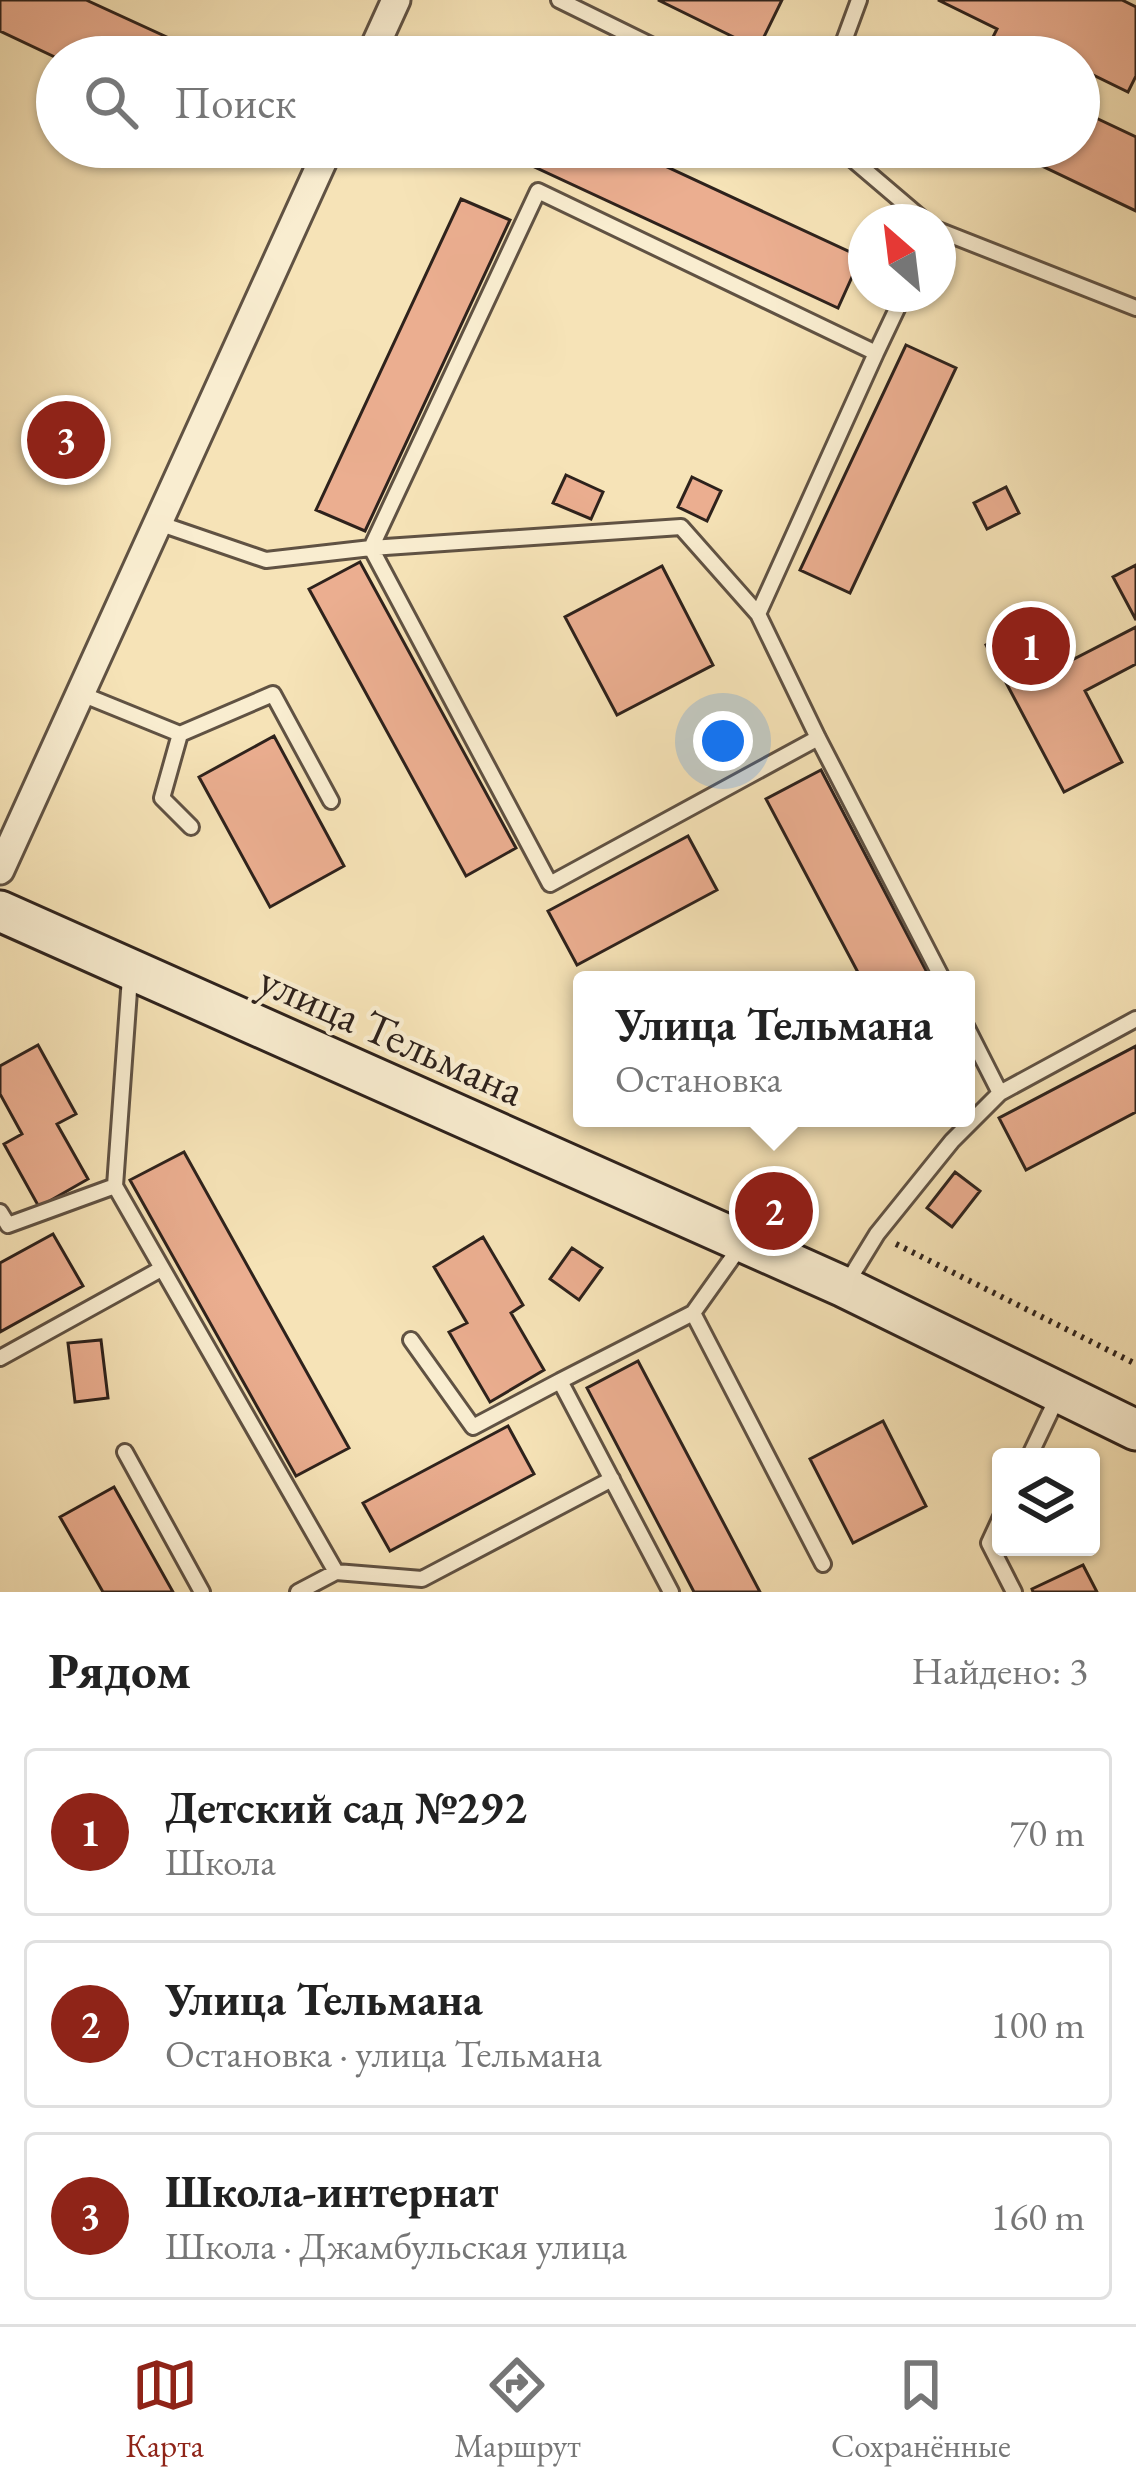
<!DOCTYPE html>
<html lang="ru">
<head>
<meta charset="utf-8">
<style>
  body { margin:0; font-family:"EB Garamond",serif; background:#f2f2f2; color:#222 }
  .controls { position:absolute; right:36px; bottom:36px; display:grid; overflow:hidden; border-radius:12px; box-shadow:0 3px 9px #0004 }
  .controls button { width:108px; height:108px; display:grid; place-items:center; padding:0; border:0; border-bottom:3px solid #e0e0e0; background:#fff; color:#222; font:60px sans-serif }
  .compass { position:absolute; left:848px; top:204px; width:108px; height:108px; border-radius:50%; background:#fff; box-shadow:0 3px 9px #0004; rotate:332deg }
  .you { position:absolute; left:723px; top:741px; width:42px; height:42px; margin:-30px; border:9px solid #fff; border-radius:50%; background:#1a73e8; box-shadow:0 0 0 18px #1a73e833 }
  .badge { display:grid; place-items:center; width:78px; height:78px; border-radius:50%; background:#8f2418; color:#fff; font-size:39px; font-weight:700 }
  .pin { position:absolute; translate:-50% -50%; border:6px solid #fff; box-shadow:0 3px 12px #0006 }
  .popup { position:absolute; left:573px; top:971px; width:402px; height:156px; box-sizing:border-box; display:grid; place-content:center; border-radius:12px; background:#fff; filter:drop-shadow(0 3px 9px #0005); font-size:39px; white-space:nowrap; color:#767676 }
  .popup b { font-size:45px; color:#222 }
  .popup::after { content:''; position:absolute; left:50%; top:100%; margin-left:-24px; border:24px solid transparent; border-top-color:#fff }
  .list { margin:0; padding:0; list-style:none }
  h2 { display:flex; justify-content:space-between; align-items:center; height:156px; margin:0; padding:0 48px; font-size:51px }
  h2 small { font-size:39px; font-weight:400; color:#767676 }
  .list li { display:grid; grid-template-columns:78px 1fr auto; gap:36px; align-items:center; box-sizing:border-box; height:168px; margin:0 24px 24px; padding:0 24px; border:3px solid #e0e0e0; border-radius:12px }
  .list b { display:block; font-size:45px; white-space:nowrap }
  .list p { margin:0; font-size:39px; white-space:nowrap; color:#767676 }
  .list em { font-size:39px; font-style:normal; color:#767676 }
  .icon { flex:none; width:66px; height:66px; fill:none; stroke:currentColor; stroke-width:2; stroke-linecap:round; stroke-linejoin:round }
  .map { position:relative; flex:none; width:1136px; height:1592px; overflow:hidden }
  .search { position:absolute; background:#fff; box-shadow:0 3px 9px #0004; left:36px; right:36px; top:36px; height:132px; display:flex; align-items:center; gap:30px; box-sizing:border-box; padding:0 42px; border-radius:66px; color:#767676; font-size:45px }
  .sheet { height:732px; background:#fff }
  nav { display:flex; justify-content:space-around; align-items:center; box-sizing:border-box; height:168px; border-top:3px solid #e0e0e0; background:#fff; font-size:33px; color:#767676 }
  nav a { display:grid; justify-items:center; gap:6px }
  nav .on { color:#8f2418 }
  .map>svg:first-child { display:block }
</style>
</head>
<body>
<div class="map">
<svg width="1136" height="1592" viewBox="0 0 1136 1592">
  <rect width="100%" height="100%" fill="#f6e3b7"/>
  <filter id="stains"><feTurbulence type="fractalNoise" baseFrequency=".00167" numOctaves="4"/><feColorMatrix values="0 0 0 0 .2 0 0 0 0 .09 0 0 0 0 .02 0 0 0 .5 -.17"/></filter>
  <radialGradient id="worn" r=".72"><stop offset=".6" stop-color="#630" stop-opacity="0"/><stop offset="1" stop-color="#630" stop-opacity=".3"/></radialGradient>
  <path fill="#ebae90" stroke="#2e221c" stroke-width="3" d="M0,0H86L171,39L163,57L57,58L0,31Z
    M658,0H782L758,49Z
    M938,0H1122L1136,7V76L1128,92L1079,68V57H1056L1030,44L1023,57H983L997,29Z
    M1079,110L1136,137V211L1002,147H1079Z
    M534,147H624L861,257L838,308L526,163Z
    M461,199L510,220L365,531L316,510Z
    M906,345L956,368L850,593L800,570Z
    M566,475L603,492L591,519L553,503Z
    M692,477L721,491L707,521L678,507Z
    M1006,487L1019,513L987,529L974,503Z
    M360,562L516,848L466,876L309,589Z
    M1136,565V620L1113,577Z
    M662,566L713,665L617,715L565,617Z
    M1045,614L1070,661L1136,627V664L1085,691L1122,762L1064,792L986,645Z
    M274,736L344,866L270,907L199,777Z
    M821,770L931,980H862L766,799Z
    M688,836L717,890L577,965L548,911Z
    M38,1045L76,1114L57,1124L88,1179L39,1207L4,1144L22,1134L0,1094V1066Z
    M1136,1046V1112L1026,1170L999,1118Z
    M184,1152L349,1448L296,1476L130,1180Z
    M955,1172L980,1191L952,1227L927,1208Z
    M53,1234L83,1286L0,1332V1263Z
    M483,1237L523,1305L511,1313L544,1370L490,1402L449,1332L467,1323L434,1267Z
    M572,1248L602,1268L579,1300L550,1279Z
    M101,1340L108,1398L75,1402L68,1343Z
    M638,1361L760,1592H694L587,1388Z
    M883,1421L926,1506L853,1543L810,1459Z
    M508,1426L534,1474L390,1551L363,1503Z
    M114,1487L173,1592H103L60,1517Z
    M1083,1565L1097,1592H1033L1032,1589Z"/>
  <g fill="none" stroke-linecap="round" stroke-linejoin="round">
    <g stroke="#605243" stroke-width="20">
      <path id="service" d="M559,0L675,57
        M838,57L859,0
        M838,147L926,222
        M938,230L1136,308
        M876,353L904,294
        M158,523L266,560L371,548L538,191L876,353L758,614
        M79,693L180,734L273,694L331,801
        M180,734L162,798L191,827
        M818,738L550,884L371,548L681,527L758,614L818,738L943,980
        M130,977L115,1186L336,1572L422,1579L612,1479
        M966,1026L1000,1093
        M0,1212L8,1225L115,1186
        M847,1283L877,1234L952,1141L1000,1093L1136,1019
        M693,1313L823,1564
        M411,1340L473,1427L560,1381
        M0,1358L161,1269
        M125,1452L202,1592
        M1029,1457L1058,1396
        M1001,1517L989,1543L1014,1592
        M298,1592L336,1572
        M671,1592L560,1381L693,1313L740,1247"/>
    </g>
    <g stroke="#605243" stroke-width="33">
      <path id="minor" d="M370,57L396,0
        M0,870L329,147"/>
    </g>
    <g stroke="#2e221c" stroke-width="45">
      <path id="secondary" d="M0,911L844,1287L1136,1430"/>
    </g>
    <path stroke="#2e221c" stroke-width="6" stroke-dasharray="3 6" stroke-linecap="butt" d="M896,1244L1136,1364"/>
    <use href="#service" stroke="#f9edd0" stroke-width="14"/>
    <use href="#minor" stroke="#f9edd0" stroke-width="27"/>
    <use href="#secondary" stroke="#f9edd0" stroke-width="39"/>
  </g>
  <g text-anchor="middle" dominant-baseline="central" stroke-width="9" stroke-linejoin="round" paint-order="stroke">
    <g font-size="45" fill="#2e221c" stroke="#f9edd0">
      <text transform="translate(392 1034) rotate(24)">улица Тельмана</text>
    </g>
  </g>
  <rect width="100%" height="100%" filter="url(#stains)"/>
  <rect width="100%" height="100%" fill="url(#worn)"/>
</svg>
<div class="controls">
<button><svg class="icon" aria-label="layers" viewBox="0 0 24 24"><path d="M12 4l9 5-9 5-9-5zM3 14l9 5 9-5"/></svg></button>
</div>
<svg class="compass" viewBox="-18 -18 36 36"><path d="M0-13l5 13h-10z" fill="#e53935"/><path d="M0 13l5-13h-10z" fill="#767676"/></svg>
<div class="you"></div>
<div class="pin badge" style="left:1031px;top:646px">1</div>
<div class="pin badge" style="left:774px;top:1211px">2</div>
<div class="popup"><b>Улица Тельмана</b>Остановка</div>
<div class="pin badge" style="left:66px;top:440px">3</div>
<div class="search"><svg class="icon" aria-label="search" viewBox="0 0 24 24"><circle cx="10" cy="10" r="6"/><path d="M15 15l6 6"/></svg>Поиск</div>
</div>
<section class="sheet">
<h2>Рядом<small>Найдено: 3</small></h2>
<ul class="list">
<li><span class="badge">1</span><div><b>Детский сад №292</b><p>Школа</p></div><em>70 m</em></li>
<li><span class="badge">2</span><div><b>Улица Тельмана</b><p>Остановка · улица Тельмана</p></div><em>100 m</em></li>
<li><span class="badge">3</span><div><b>Школа-интернат</b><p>Школа · Джамбульская улица</p></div><em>160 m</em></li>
</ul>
</section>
<nav>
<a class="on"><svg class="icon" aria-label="map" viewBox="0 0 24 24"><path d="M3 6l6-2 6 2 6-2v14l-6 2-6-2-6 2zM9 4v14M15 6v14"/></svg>Карта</a>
<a><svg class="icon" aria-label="directions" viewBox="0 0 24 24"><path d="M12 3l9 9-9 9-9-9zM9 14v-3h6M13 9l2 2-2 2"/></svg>Маршрут</a>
<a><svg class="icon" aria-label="saved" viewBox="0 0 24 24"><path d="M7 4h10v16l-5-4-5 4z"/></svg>Сохранённые</a>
</nav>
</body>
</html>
